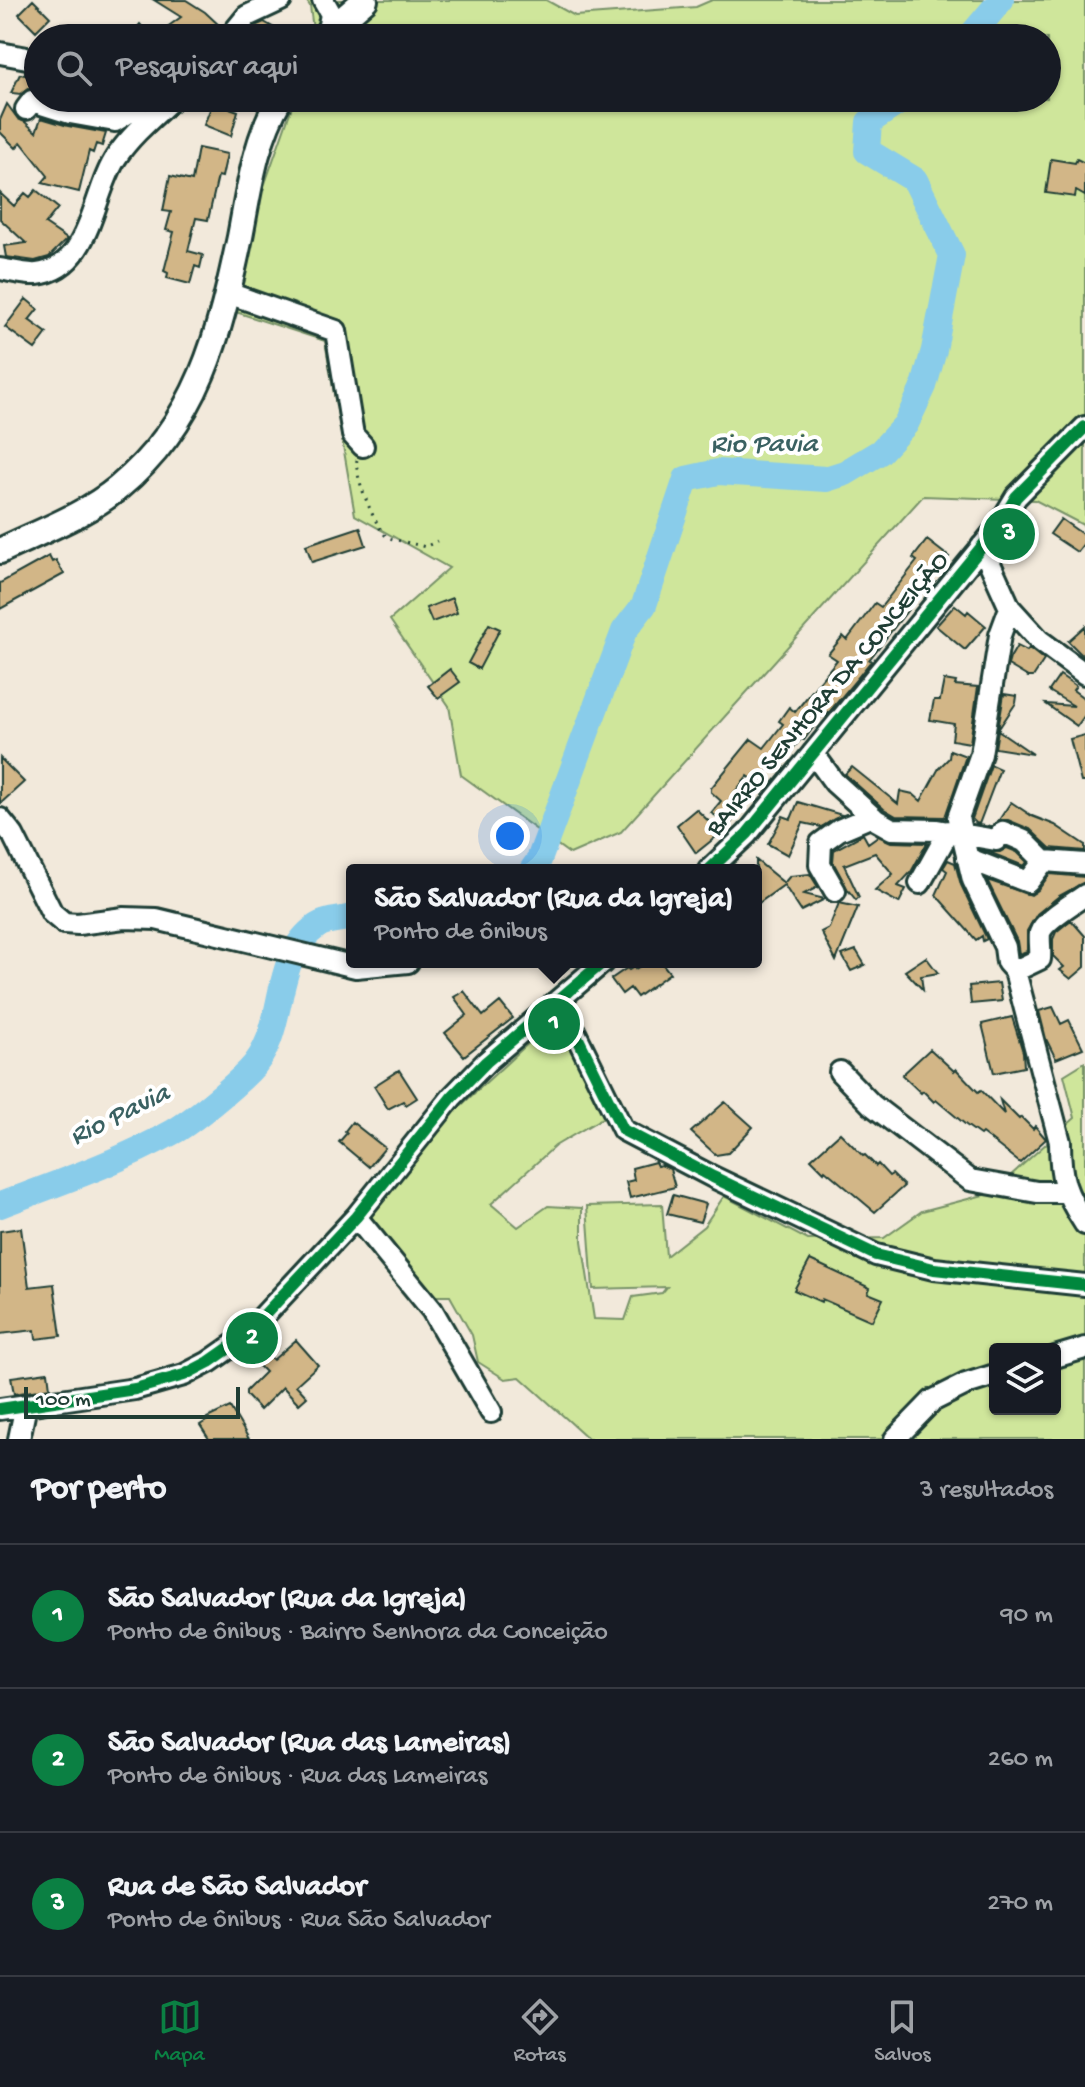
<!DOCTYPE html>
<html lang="pt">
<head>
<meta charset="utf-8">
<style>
  body { margin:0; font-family:"Gochi Hand",sans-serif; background:#20242c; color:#f1f3f6 }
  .controls { position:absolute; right:24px; bottom:24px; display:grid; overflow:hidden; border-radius:8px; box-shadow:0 2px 6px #0004 }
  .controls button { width:72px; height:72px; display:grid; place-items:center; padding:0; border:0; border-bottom:2px solid #363941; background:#171b24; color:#f1f3f6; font:40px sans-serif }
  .scale { position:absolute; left:24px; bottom:20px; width:216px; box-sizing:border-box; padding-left:8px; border:4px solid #1f3d34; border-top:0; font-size:22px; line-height:28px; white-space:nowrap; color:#1f3d34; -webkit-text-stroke:6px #fff; paint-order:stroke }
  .you { position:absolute; left:510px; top:836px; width:28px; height:28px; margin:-20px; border:6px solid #fff; border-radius:50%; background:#1a73e8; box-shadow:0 0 0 12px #1a73e833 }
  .badge { display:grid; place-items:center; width:52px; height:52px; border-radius:50%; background:#0b8043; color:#fff; font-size:26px; font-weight:700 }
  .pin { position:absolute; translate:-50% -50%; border:4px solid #fff; box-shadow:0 2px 8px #0006 }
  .popup { position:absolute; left:346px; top:864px; width:416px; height:104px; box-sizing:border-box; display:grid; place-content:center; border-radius:8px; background:#171b24; filter:drop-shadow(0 2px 6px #0005); font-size:26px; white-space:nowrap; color:#9ea1a6 }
  .popup b { font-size:30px; color:#f1f3f6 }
  .popup::after { content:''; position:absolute; left:50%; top:100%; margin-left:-16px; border:16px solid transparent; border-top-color:#171b24 }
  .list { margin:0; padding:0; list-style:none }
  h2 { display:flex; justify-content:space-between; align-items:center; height:104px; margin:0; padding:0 32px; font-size:34px }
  h2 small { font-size:26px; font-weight:400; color:#9ea1a6 }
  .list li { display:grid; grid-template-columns:52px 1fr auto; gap:24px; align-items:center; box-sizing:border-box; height:144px; padding:0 32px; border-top:2px solid #363941 }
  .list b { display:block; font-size:30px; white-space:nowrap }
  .list p { margin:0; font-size:26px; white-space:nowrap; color:#9ea1a6 }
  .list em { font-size:26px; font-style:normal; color:#9ea1a6 }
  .icon { flex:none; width:44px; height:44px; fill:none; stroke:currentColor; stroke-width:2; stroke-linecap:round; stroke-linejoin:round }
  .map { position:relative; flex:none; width:1085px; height:1439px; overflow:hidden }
  .search { position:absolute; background:#171b24; box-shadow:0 2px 6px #0004; left:24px; right:24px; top:24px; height:88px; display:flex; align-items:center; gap:20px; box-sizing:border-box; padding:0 28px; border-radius:44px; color:#9ea1a6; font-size:30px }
  .sheet { height:536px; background:#171b24 }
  nav { display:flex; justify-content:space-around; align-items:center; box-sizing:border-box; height:112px; border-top:2px solid #363941; background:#171b24; font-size:22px; color:#9ea1a6 }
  nav a { display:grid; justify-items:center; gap:4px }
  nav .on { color:#0b8043 }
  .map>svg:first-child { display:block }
</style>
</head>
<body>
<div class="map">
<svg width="1085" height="1439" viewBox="0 0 1085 1439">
  <rect width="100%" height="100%" fill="#f2e9db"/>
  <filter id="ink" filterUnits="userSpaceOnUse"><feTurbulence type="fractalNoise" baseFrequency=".0125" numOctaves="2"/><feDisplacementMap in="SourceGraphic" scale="16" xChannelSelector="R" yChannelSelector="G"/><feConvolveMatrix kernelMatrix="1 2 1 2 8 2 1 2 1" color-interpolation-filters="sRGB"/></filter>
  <g filter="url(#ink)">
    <path fill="#cfe69b" stroke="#779268" stroke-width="2" fill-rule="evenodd" d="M306,0H546L575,16L696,7L712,0H1085V526L1035,500L923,496L621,832L570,854L461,775L449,706L390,620L449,568L355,515L325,341L236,312L262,192L295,98H1047V38H314L310,6Z
      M547,1026L562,1027L607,1115L555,1146L491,1204L518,1227L548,1206L582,1208V1241L594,1319L625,1320L633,1297L662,1293L667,1287L593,1289L587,1206L662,1204L666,1256L704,1226L724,1196L808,1240L884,1238L922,1211L991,1193L1075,1118L1064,1075L1085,1062V1439H589L520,1377L505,1379L478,1362L472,1335L450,1296H430L368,1216L429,1135ZM995,1349H1055V1409H995Z"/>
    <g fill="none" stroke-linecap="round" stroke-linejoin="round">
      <path stroke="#89ccea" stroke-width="26" d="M969,38L1001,0
        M532,870L539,860L624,631L644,605L686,479L718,472L826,479L845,473L880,452L906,424L924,386L934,350L952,255L915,180L867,151L869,122L905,98
        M0,1205C58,1183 119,1162 173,1132C193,1121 233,1087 249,1071C290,1031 268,960 317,926C325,920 342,920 352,917"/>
    </g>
    <path fill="#d2b687" stroke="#1f3d34" stroke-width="2" d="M33,0L50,17L36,31L19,14Z
      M154,0H186L205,12L221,27L215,38H129L140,24L152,38L181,17Z
      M264,22L292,38H246L255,26Z
      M25,71L38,73V89L29,88L21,94L11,93L20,74L25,75Z
      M66,98H111L114,106L101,105L99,102L92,104Z
      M213,102L238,111L231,136L204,125Z
      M7,104L18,119L25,122L36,132L41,118L68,126L106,133L102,146L96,144L93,153L89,151L79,192L42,183L48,176L21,142L16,148L0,132V120Z
      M198,148L227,154L222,177L218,176L208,220L196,218L188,251L203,255L200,268L195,266L190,284L167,278L168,273L164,271L174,232L166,230L171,212L163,211L170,176L192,181Z
      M1051,159L1075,163L1077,159L1085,163V196L1076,191L1075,197L1046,193Z
      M36,190L58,208L45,224L67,239L49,257L35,261L6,257L4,246L26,243L0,219V193L14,206L25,193L30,197Z
      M26,299L38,309L29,320L47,333L35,349L5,327Z
      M1061,519L1085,536V542L1077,552L1050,534Z
      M360,527L366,545L312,562L306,545Z
      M927,540L949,557L869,660L871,661L859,676L826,716L823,714L804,740L801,739L790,752L786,749L758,783L748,776L733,794L746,804L730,824L711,813L721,801L711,792V788L751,739L764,748L783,724L779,721L789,707L795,712L837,660L828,654L843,636L847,640L875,603L881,607L917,561L913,558Z
      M49,556L52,562L56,560L64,574L0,609V583Z
      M452,598L457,613L432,622L426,608Z
      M955,605L966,614L968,611L986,626L965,650L936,626Z
      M489,624L500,629L479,669L468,663Z
      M1085,626V658L1068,641Z
      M1017,646L1027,651L1029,648L1044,660L1033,677H1028L1008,665L1010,658Z
      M450,669L460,682L438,698L428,686Z
      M1060,675L1076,686L1073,690L1085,699V715L1077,726L1046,704L1074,706L1049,691Z
      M944,680L956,682L955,685L978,687L970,743L952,740L954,724L930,720L934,700H940Z
      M1004,694L1017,696L1016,703L998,730L1033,754L995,748Z
      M1085,735V782H1081L1070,739Z
      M950,750L966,756L945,817L896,816L884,809L845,774L852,767L898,804L900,791L913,794L921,801L939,768L949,758Z
      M0,758L24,782L0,804Z
      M991,765L1000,769L979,824L976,823L972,819Z
      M798,802L842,815L821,827L803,823L788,855L768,844L783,816L791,819Z
      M1011,802L1032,816L1055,825L1085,845V851L1050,848L1030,829L1008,820H999Z
      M696,809L721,833L696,853L677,825Z
      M863,834L868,843L878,836L891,842L927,843L911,872L898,886L906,889L899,903L875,890L893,874L875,853L844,865L859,897L856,900L848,890L833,862L834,850Z
      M1007,848L1017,852L1027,862L1024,866L986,851L1000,852Z
      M756,860L784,883L790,876L810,874L818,887L804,894L825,899L801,911L784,885L756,905Z
      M948,860L955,863L961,885L987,939L983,941L982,936L976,940L936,895L947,871L943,868Z
      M1050,874L1085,877V882L1059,896L1037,914L1027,931V951L1019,954L1017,941L987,880L1031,895L1038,890Z
      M839,903L858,907L836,961L821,932L829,928Z
      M1071,920L1085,936V967L1071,979L1060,970L1064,967L1053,956V939L1056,932Z
      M856,950L865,965L851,971L842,955Z
      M926,957L938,973L921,976L923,990L905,971Z
      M541,962H575L555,979Z
      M647,962H661L670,973L637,997L630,988L622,994L611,979L627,968L629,970L634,967L635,969Z
      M999,983L1002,1001L971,1004L969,986Z
      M464,991L483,1016L500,1002L513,1018L464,1056L445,1033L467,1015L454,997Z
      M1053,1007L1061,1024L1069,1020L1083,1048L1056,1059L1046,1039L1039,1011Z
      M1012,1017L1023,1052L1024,1067L994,1073L982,1024Z
      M930,1049L954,1071L956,1069L978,1092L981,1090L1004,1114L1000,1100L1019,1119L1021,1117L1033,1129L1035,1126L1046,1139L1020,1163L982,1133L980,1135L966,1125L936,1100L934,1102L923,1091L921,1093L902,1075Z
      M399,1070L417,1098L406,1105L403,1101L388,1109L374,1086Z
      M725,1102L753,1127L728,1153L716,1155L691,1132Z
      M352,1122L385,1148L369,1167L339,1142L347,1133L345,1131Z
      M840,1133L863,1156L865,1155L876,1166L878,1164L889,1176L892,1174L904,1186L875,1212L825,1170L824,1172L811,1159Z
      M655,1162L657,1166L661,1165L670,1169L675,1187L630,1198L626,1182L634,1180L632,1168Z
      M673,1195L706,1204L700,1222L667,1214Z
      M21,1228L29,1287L54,1284L61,1336L36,1339L35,1330L0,1334V1231Z
      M810,1260L870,1288L868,1293L883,1299L872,1321L822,1299L821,1302L794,1290Z
      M296,1340L318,1365L296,1385L307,1397L299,1404L283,1387L260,1410L246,1395V1391L265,1372L259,1366L269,1356L273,1360Z
      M48,1372L50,1388L14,1394L11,1377Z
      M230,1407L249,1439H209L200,1425L208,1420L207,1418Z"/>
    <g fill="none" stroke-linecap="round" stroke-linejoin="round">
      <g stroke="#1f3d34" stroke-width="26">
        <path id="minor" d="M323,0L331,14L328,30
          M229,38L247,16L281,0
          M0,53L38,60
          M26,109L32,101L70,113L115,121L136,108
          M0,269C12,271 26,275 37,274C92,268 92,192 117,156C132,134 154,116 173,98
          M228,293L336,331L353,435L363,446
          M982,546L1010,608L1039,640L1085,674
          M1010,608L1000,635L981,754L958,818L973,880L1005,947L1007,962L1015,971
          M813,753L834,782L876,820L892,829L937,830L996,840L1003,832L1024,841L1044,861L1085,864
          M0,819L13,835L52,913L64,923L78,924L124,918L156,919L356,967L408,962
          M967,858L1028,882L1044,861
          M709,870L747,834L998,527L1016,497L1085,427
          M920,883L949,831
          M835,891L820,865L821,843L839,830L872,816
          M1085,895C1074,903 1044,920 1040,933C1039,941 1041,950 1040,959L1015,971L1060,1142C1060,1179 1065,1193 1085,1224
          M559,1000L623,1130L713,1177L876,1255L934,1269L1085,1285
          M840,1072L872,1105L970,1180L1037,1192H1065
          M356,1217L432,1310L491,1412
          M1055,1357L1085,1348
          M0,1409L135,1389L184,1375L209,1362L242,1339L356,1217L452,1097L486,1062L603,962
          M19,1439L26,1405
          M895,1439L932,1401L966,1384L995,1375"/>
      </g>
      <g stroke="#1f3d34" stroke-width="30">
        <path id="major" d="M321,38L365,0
          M0,551C39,532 84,516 118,488C199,421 219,336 240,237C249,190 255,140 280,98"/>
      </g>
      <path stroke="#1f3d34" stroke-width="3" stroke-dasharray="2 6" stroke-linecap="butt" d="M357,460C353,473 376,529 387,537C393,540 416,544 425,547L437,541"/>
      <use href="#minor" stroke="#fff" stroke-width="20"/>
      <use href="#major" stroke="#fff" stroke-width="24"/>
      <g stroke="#fff" stroke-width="17">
        <path id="cycleway" d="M709,870L747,834L998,527L1016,497L1085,427
          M559,1000L623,1130L713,1177L876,1255L934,1269L1085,1285
          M0,1409L135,1389L184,1375L209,1362L242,1339L356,1217L452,1097L486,1062L603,962"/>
      </g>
      <use href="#cycleway" stroke="#00873e" stroke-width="12"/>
    </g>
  </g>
  <g text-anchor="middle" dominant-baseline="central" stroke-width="8" stroke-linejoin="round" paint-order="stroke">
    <g font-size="26" fill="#1f3d34" stroke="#fff">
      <text transform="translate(829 695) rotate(-50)">BAIRRO SENHORA DA CONCEIÇÃO</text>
    </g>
    <g font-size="28" font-style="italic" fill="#3a6162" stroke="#fff">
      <text x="764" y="445">Rio Pavia</text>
      <text transform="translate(120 1116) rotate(-26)">Rio Pavia</text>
    </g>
  </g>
</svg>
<div class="controls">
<button><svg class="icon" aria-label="layers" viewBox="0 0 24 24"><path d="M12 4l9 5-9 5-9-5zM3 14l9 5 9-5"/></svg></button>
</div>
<div class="scale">100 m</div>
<div class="you"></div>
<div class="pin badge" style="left:554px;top:1024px">1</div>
<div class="popup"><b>São Salvador (Rua da Igreja)</b>Ponto de ônibus</div>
<div class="pin badge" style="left:252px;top:1338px">2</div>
<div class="pin badge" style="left:1009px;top:534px">3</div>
<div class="search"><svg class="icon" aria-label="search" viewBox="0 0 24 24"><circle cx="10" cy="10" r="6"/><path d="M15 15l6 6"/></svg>Pesquisar aqui</div>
</div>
<section class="sheet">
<h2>Por perto<small>3 resultados</small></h2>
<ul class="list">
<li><span class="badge">1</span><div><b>São Salvador (Rua da Igreja)</b><p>Ponto de ônibus · Bairro Senhora da Conceição</p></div><em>90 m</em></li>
<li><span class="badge">2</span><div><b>São Salvador (Rua das Lameiras)</b><p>Ponto de ônibus · Rua das Lameiras</p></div><em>260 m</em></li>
<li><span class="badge">3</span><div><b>Rua de São Salvador</b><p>Ponto de ônibus · Rua São Salvador</p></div><em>270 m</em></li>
</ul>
</section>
<nav>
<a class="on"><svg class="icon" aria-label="map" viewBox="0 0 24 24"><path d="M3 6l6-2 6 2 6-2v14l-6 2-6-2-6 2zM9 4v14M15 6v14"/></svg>Mapa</a>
<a><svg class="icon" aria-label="directions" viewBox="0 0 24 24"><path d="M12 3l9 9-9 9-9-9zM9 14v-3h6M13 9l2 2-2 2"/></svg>Rotas</a>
<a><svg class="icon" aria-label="saved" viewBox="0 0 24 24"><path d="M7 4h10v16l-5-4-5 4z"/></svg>Salvos</a>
</nav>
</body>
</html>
